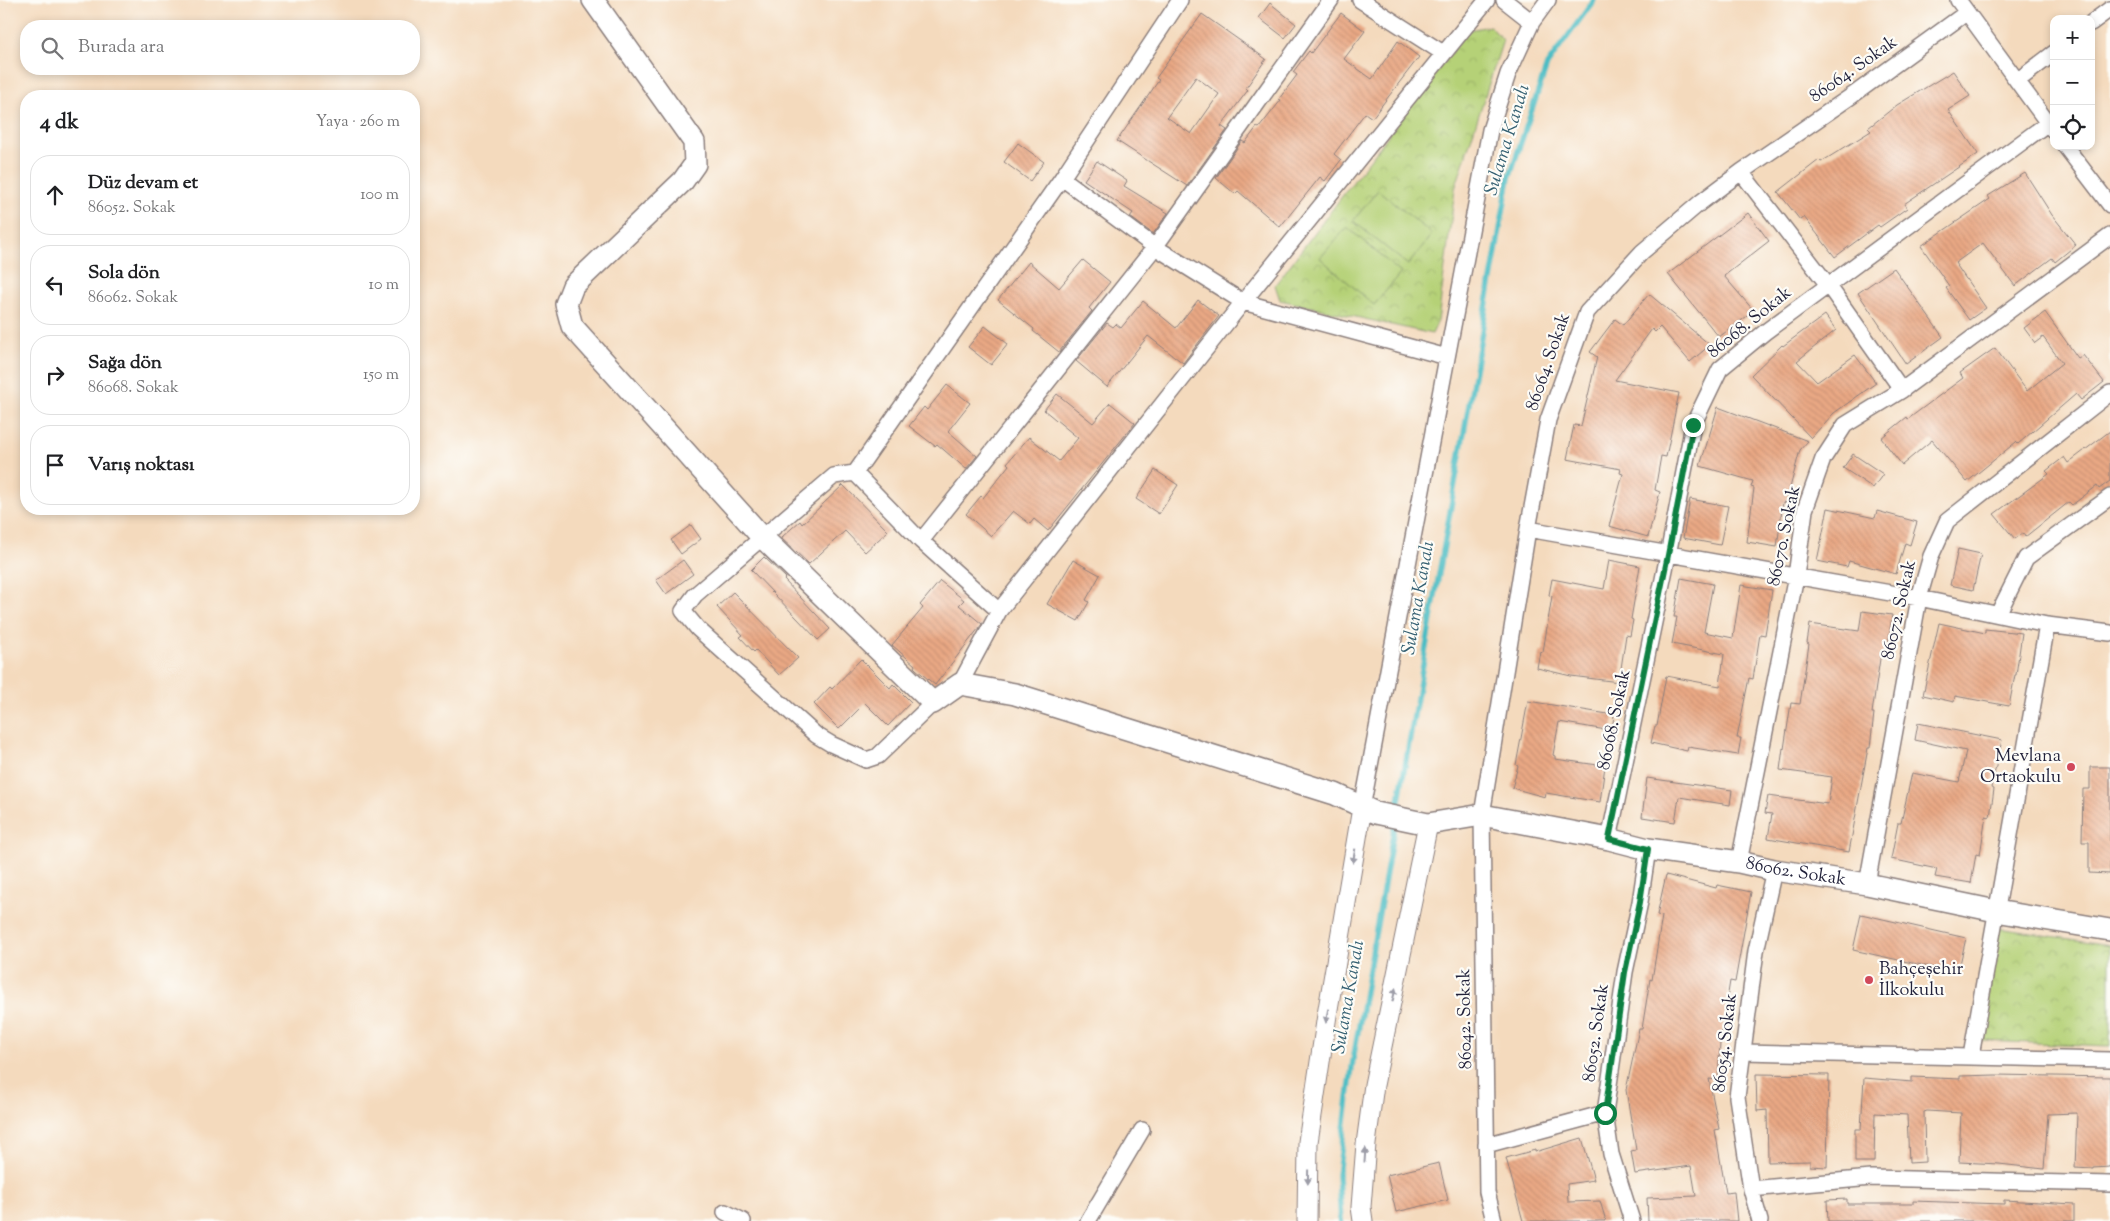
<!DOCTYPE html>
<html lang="tr">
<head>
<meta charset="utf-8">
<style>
  body { margin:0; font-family:"Sorts Mill Goudy",serif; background:#f6f6f6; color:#202124 }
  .controls { position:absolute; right:15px; top:15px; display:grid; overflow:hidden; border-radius:10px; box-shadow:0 2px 8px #0003 }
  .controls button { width:45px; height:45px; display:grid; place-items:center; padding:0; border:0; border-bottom:1px solid #e0e0e0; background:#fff; color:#202124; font:25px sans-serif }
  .stop { position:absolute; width:15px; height:15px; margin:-11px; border:4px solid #0b8043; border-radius:50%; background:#fff }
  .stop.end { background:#0b8043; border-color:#fff; box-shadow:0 1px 5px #0008 }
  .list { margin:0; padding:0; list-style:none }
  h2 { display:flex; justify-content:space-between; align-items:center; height:65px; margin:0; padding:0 20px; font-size:21px }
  h2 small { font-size:16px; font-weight:400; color:#757577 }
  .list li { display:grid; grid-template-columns:32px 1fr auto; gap:15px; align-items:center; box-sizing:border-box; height:80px; margin:0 10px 10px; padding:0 10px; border:1px solid #e0e0e0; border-radius:20px }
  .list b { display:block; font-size:19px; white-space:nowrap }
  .list p { margin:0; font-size:16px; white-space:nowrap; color:#757577 }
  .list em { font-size:16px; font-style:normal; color:#757577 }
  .icon { flex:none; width:28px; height:28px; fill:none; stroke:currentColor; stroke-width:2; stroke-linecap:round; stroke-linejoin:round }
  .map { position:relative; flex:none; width:2110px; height:1221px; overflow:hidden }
  .search { position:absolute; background:#fff; box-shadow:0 2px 8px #0003; left:20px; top:20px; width:400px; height:55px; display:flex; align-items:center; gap:12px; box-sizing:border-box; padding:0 18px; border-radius:20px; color:#757577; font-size:19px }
  .panel { position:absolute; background:#fff; box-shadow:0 2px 8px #0003; left:20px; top:90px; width:400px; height:425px; border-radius:20px }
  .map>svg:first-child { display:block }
</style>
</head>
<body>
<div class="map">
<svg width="2110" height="1221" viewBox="0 0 2110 1221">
  <defs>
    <pattern id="park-crowns" width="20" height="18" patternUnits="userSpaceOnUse" patternTransform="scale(1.25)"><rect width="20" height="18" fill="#b5d177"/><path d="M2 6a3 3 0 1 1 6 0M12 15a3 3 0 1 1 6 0" fill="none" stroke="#9bb368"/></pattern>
    <pattern id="building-back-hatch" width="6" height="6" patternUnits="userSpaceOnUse" patternTransform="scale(1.25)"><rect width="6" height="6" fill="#e9a884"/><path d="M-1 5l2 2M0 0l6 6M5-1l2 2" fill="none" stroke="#c89073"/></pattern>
  </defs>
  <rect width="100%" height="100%" fill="#fdfcf7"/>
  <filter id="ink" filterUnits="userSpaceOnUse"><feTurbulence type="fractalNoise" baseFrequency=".02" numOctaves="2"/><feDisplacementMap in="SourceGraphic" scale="10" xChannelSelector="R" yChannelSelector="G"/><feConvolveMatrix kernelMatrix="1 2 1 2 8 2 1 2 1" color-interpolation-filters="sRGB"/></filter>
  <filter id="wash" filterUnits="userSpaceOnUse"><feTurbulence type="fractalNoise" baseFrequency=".0096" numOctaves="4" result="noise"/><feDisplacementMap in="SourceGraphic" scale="20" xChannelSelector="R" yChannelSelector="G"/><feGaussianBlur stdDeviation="1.12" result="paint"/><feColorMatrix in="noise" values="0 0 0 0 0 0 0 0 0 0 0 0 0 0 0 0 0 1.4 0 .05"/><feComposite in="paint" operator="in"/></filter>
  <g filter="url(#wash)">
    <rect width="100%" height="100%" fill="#f4dabd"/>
    <path fill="url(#park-crowns)" stroke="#6c7a59" d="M1490,26L1503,40L1455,189L1438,321L1432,334L1280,300L1275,285L1468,30Z
      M1998,928L2110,945V1046L1981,1041Z"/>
    <path fill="#b5d177" stroke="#6c7a59" d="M1378,190L1432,234L1408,265L1353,221Z
      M1347,227L1401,273L1374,305L1320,258Z"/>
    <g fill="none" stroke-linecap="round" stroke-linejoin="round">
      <path stroke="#4ebdc4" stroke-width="5.5" d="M1341,1221L1338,1175L1353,1060L1509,178L1547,65L1594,0"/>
    </g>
    <g id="blocks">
      <path fill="url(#building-back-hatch)" fill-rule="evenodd" d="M1270,3L1296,24L1285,38L1259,18Z
        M1341,13L1365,31L1344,59L1372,79L1398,41L1419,57L1372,118L1365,113L1334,154L1341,160L1325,181L1320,177L1280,227L1238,191L1235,194L1216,178L1242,141L1245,143L1257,127L1259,128L1281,100L1279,99L1297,75L1293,72L1309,51L1311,53Z
        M1202,14L1266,59L1246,88L1248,90L1221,126L1227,130L1187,186L1117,141L1159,80L1156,78ZM1196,77L1219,94L1191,134L1167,117Z
        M1953,71L1970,96L1948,110L1978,154L1904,204L1907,208L1880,227L1878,225L1835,257L1804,217L1800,220L1778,192L1819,160L1821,162L1871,131L1868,128L1897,105Z
        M1018,143L1044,162L1030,181L1004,162Z
        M1097,161L1127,181L1124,186L1168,213L1153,234L1130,217L1133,213L1084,180Z
        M2025,173L2052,215L2076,245L2055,262L2052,258L2015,286L1983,243L1955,263L1986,308L1969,320L1946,288L1949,286L1921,246L1990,199L1988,196Z
        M1748,213L1769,241L1724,276L1754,311L1719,337L1668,274Z
        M1083,260L1110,282L1089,308L1092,311L1059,352L1033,331L1034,329L998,300L1029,262L1059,288Z
        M1894,268L1943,337L1906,364L1858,293Z
        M1649,294L1710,345L1690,362L1660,327L1655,332L1652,329L1615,380L1679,393L1666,457L1661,456L1655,490L1660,492L1648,537L1609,526L1623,474L1620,473L1621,469L1567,459L1574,425L1581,426L1597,357L1590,352L1615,319L1623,325Z
        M1198,300L1219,316L1183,363L1148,336L1107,387L1076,361L1107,323L1113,327L1116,324L1121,328L1143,301L1176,328Z
        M2045,312L2078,358L2083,355L2104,382L2081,400L2076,394L2018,444L2016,442L1967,482L1932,440L1902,465L1881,438L1907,417L1908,419L1963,378L1960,373L1995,348L2027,391L2062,363L2043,337L2035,343L2024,328Z
        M1825,315L1836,330L1797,361L1817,382L1855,355L1876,383L1834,413L1811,438L1751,375L1782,345L1783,346Z
        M985,326L1008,344L991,365L968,347Z
        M947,385L970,403L948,431L977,456L966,469L937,444L935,446L909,426L924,407L927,410Z
        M1057,394L1093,423L1110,403L1135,423L1048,531L1034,519L1030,524L1013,511L991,536L966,514L981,496L983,498L1009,465L1007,463L1029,437L1059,461L1078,438L1044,410Z
        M1718,407L1808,441L1800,450L1786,503L1783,502L1777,547L1747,542L1754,488L1751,487L1753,481L1700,466Z
        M2110,431V481L2099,489L2097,486L2072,505L2069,502L2025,537L2023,533L2015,539L1994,514L2049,474L2046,471L2064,457L2068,463Z
        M1853,454L1883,474L1873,488L1843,468Z
        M1155,470L1178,485L1159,514L1136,499Z
        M843,485L888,531L865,552L845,531L809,564L782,539L783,536L800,521L802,524Z
        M1690,499L1728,506L1720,545L1683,538Z
        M1828,508L1875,518L1877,511L1917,522L1910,545L1905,543L1896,574L1849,561L1847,567L1817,561Z
        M691,525L701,539L681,554L671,540Z
        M1958,549L1981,554L1973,590L1950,585Z
        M764,557L786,578L784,580L830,629L818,640L751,570Z
        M683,560L693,574L666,594L656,580Z
        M1073,560L1100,575L1086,600L1089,602L1078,621L1047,604Z
        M1609,560L1640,566L1631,619L1633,620L1630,636L1626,635L1619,682L1571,676L1537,668L1540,651L1543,652L1552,596L1549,595L1552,579L1604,589Z
        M1681,578L1713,584L1704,632L1733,638L1741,585L1772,590L1765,635L1760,634L1753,679L1749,678L1737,738H1741L1738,755L1688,747L1687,751L1651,743L1655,726H1657L1666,676L1720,686L1724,654L1672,644L1677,617H1674Z
        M940,581L964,600L959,605L982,624L935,685L916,669L914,667L915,665L892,645L923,608L920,605Z
        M733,592L798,658L779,675L756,650L754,652L740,637L743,635L717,607Z
        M1862,611L1892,615L1887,653L1881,652L1872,713H1874L1870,748H1868L1849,852L1768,838L1772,814L1765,813L1768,796L1828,804L1832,777L1780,770L1783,748L1784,749L1791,703L1800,704L1809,644L1807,643L1810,624L1859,631Z
        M1939,623L1985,633V629L2022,633L2016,675H2015L2009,706L1955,696L1954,702L1923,695Z
        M861,659L890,688L893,684L911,702L888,726L865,703L839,729L814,704L830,687L832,689Z
        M1528,701L1614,715L1612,731L1559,722L1553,755L1555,756V759L1605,766L1600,802L1546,793L1545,797L1512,788L1518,766L1516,765Z
        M1918,723L2002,740L1991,788L1994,789L1990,817L1986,816L1980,855L1976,854L1971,883L1935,877L1937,869L1891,859L1898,823H1901L1912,773L1959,782L1966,751L1915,740Z
        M2090,767H2110V874L2089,873V842H2082L2083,789H2090Z
        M1647,778L1732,790L1730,805L1679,797L1675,822L1642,817Z
        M1666,875L1716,888L1717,885L1751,892L1735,982L1730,981L1720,1043L1718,1080L1709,1079L1719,1129L1715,1130L1726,1193L1734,1192L1737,1221H1648L1647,1198L1696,1196L1691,1166L1635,1174L1631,1151L1636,1150L1626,1090L1639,1029H1642L1650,979L1652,980L1662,916L1657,915Z
        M1861,914L1966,938L1958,973L1853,950Z
        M1756,1074L1829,1075L1827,1167L1810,1166V1161L1768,1162L1767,1110L1757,1111Z
        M1995,1075L2110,1077V1167L2093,1168V1169L2075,1168L2077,1113L2048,1114L2044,1169L1999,1164L1959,1162L1961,1113L1927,1111L1924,1112L1925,1162L1909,1163L1907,1115L1875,1113L1874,1162H1855V1129H1861L1864,1078L1912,1082V1077L1960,1079V1076Z
        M1582,1138L1594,1180L1567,1184L1568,1202L1600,1201L1606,1221H1523L1506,1158L1535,1150V1152Z
        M1439,1163L1448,1200L1396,1212L1387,1175Z
        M1847,1199V1204H1913V1201L2004,1204V1200L2074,1204V1221H1828L1827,1200Z"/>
    </g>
  </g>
  <g filter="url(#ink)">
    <use href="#blocks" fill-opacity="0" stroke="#8b7e7c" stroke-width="1"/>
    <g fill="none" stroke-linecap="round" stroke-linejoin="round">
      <g stroke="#8b7e7c" stroke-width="18">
        <path id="minor" d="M1360,0L1443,53
          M1504,0L1532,22
          M1958,0L2053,130
          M2091,23L2110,9
          M2017,81L2054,53
          M2065,146L2110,205
          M1741,172L1828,285L1902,390
          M1062,178L1155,247L1243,302L1447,357
          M855,473L921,541L999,611
          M1528,529L1919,598L2047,625L2110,633
          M921,541L1155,247L1331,0
          M1998,614L2026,558L2110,497
          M960,684L999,611L1243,302L1487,0
          M933,703L878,756L866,760L831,744L816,735L698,629L683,611L695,595L834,476L855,473L1062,178L1180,0
          M1362,808L1490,130L1508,74L1532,22L1548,0
          M1609,839L1668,555L1693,425L1720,369L1765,332L2048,123
          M1739,862L1796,576L1805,510L1823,459L1845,425L1902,390L2110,236
          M1867,884L1919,598L1931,556L1947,521L2110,393
          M1743,1052L2110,1060
          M1971,1056L2047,625
          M1486,1145L1605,1113
          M1751,1189L1871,1178L2110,1184
          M725,1212L743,1221
          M1088,1221L1142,1130
          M1494,1221L1487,1192L1482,815L1528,529L1548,420L1587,312L1642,252L1701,202L1741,172L1853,95L1966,13
          M1632,1221L1611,1154L1605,1113L1625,972L1640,902L1648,849
          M1760,1221L1751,1189L1737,1097L1756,951L1774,870"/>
      </g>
      <g stroke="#8b7e7c" stroke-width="21">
        <path id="tertiary" d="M1307,1221L1308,1142L1327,1015L1362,808
          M1363,1221L1361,1207L1366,1144L1374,1085L1428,824"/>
      </g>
      <g stroke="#8b7e7c" stroke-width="24">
        <g id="secondary">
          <path id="s1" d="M593,0L694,142L695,164L683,181L573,286L566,304L572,326L762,537L933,703L960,684L1015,694L1335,794L1376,813L1428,824L1482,815L1609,839L1648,849L1739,862L1774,870L1867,884L1996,911L2110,930"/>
        </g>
      </g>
      <use href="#minor" stroke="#fff" stroke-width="15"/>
      <use href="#tertiary" stroke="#fff" stroke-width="19"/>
      <use href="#secondary" stroke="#fff" stroke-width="21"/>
    </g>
    <defs><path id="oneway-solid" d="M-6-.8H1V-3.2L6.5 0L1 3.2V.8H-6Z" transform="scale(1.25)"/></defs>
    <g fill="#9c9ca7">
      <use href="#oneway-solid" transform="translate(1354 856) rotate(100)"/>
      <use href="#oneway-solid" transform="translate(1394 995) rotate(-77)"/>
      <use href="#oneway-solid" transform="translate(1327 1016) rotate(99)"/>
      <use href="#oneway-solid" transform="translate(1365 1155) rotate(-86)"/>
      <use href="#oneway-solid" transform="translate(1308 1177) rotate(91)"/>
    </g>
  </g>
  <g fill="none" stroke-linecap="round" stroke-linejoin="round" filter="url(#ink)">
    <path stroke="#0b8043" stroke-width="6" d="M1605,1113L1625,972L1640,902L1648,849L1609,839L1668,555L1693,425"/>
  </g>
  <g fill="#d1495b" stroke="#fdfcf7" stroke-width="2">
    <circle cx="2071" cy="767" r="5"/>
    <circle cx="1869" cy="980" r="5"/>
  </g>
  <g text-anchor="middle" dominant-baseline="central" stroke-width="4.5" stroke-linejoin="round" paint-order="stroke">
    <g font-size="18" fill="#22223b" stroke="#fdfcf7">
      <text transform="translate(1854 70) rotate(-35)">86064. Sokak</text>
      <text transform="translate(1750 323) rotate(-39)">86068. Sokak</text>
      <text transform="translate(1549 362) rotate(-71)">86064. Sokak</text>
      <text transform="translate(1785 536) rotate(-78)">86070. Sokak</text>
      <text transform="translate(1900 610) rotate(-77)">86072. Sokak</text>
      <text transform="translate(1615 720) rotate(-78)">86068. Sokak</text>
      <text stroke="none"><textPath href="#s1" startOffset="1830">86062. Sokak</textPath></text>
      <text transform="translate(1466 1019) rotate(-91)">86042. Sokak</text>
      <text transform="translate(1597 1033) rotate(-82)">86052. Sokak</text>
      <text transform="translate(1726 1043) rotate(-83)">86054. Sokak</text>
    </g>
    <g font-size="18" fill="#22223b" stroke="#fdfcf7" text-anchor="end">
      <text x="2061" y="757">Mevlana<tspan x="2061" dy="21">Ortaokulu</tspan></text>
      <text x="1879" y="970" text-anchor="start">Bahçeşehir<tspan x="1879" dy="21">İlkokulu</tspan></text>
    </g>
    <g font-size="19" font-style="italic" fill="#346072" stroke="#fdfcf7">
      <text transform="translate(1508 140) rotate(-73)">Sulama Kanalı</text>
      <text transform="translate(1419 598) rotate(-80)">Sulama Kanalı</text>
      <text transform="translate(1349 997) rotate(-80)">Sulama Kanalı</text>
    </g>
  </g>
</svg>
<div class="controls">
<button>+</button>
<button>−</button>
<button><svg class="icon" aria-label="locate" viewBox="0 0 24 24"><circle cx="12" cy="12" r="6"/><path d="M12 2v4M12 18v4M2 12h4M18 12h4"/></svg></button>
</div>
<div class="stop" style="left:1605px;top:1113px"></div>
<div class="stop end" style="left:1693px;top:425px"></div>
<div class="search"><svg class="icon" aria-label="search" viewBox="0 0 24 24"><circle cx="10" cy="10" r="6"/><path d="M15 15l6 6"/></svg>Burada ara</div>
<section class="panel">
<h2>4 dk<small>Yaya · 260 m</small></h2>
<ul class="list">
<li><svg class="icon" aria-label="ahead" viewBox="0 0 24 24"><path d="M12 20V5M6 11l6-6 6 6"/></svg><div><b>Düz devam et</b><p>86052. Sokak</p></div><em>100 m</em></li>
<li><svg class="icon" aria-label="left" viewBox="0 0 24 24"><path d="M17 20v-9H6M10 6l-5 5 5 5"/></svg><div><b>Sola dön</b><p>86062. Sokak</p></div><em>10 m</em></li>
<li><svg class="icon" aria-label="right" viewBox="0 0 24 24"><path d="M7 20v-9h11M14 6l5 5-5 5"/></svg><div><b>Sağa dön</b><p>86068. Sokak</p></div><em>150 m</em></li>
<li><svg class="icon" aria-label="arrive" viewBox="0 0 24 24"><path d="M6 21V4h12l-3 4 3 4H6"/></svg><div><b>Varış noktası</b></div></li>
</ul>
</section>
</div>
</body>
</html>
